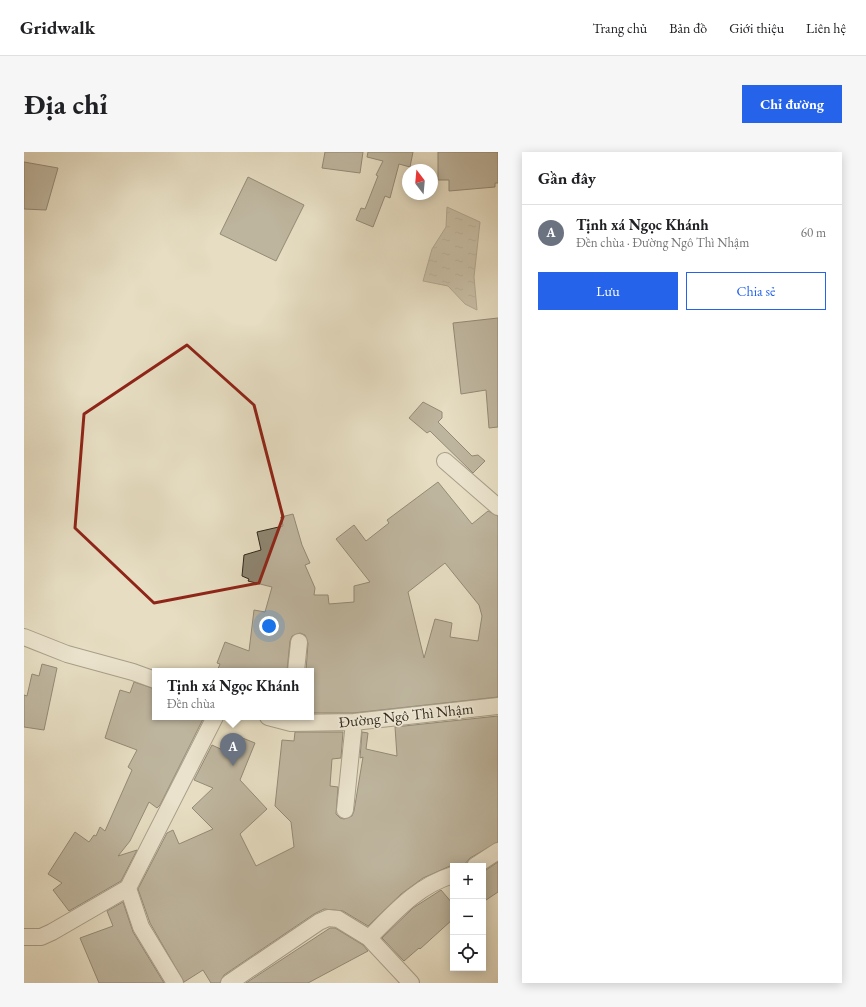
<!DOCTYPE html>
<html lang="vi">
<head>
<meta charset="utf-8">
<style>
  body { margin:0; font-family:"EB Garamond",serif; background:#f6f6f6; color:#202124 }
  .controls { position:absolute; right:12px; bottom:12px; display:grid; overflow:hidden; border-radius:0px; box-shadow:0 2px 10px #0003 }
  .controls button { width:36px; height:36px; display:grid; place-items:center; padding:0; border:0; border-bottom:1px solid #e0e0e0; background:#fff; color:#202124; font:20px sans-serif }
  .compass { position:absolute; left:378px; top:12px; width:36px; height:36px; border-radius:50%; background:#fff; box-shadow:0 2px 10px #0003; rotate:344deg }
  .you { position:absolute; left:245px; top:474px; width:14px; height:14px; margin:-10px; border:3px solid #fff; border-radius:50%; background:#1a73e8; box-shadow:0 0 0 6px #1a73e833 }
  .badge { display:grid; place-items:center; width:26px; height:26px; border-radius:50%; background:#2563eb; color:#fff; font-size:13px; font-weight:700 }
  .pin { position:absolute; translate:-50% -33px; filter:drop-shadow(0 1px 2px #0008) }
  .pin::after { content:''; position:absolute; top:21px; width:14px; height:12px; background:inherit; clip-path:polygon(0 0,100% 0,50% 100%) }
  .popup { position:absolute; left:128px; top:516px; width:162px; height:52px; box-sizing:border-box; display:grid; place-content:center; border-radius:0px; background:#fff; filter:drop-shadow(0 1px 3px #0005); font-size:13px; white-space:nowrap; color:#757577 }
  .popup b { font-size:15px; color:#202124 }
  .popup::after { content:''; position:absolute; left:50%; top:100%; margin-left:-8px; border:8px solid transparent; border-top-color:#fff }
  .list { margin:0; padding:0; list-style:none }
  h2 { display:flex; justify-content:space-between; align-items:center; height:52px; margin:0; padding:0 16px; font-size:17px }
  h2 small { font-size:13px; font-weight:400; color:#757577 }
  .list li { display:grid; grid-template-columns:26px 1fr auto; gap:12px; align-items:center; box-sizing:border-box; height:56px; padding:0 16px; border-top:1px solid #e0e0e0 }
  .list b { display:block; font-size:15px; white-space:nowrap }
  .list p { margin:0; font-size:13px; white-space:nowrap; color:#757577 }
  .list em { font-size:13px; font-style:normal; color:#757577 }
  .actions { display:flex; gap:8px; padding:12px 16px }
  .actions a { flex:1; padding:9px 0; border:1px solid #2563eb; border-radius:0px; text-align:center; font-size:14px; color:#2563eb }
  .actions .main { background:#2563eb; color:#fff }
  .icon { flex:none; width:22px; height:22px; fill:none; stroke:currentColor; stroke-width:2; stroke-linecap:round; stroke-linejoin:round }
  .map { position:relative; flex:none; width:474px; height:831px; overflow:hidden; border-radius:0px }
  header { display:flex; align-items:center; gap:24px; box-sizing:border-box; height:56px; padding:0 20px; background:#fff; border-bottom:1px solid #e0e0e0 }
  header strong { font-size:19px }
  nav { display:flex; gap:22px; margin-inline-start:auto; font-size:14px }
  .intro { display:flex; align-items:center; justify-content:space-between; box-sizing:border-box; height:96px; padding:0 24px }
  h1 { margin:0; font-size:28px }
  .button { padding:10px 18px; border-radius:0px; background:#2563eb; color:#fff; font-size:14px; font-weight:700 }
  main { display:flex; gap:24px; padding:0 24px }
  aside { flex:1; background:#fff; border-radius:0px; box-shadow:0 2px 10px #0003 }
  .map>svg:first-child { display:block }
</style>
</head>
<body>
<header>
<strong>Gridwalk</strong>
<nav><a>Trang chủ</a><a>Bản đồ</a><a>Giới thiệu</a><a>Liên hệ</a></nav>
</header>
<div class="intro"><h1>Địa chỉ</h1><a class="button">Chỉ đường</a></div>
<main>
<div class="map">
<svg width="474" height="831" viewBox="0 0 474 831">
  <defs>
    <pattern id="water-ripples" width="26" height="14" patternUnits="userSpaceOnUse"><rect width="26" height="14" fill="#a89f89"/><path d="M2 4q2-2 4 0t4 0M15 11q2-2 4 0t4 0" fill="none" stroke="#89826f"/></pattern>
  </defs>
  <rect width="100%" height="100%" fill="#e6ddc2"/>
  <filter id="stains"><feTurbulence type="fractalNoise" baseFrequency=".005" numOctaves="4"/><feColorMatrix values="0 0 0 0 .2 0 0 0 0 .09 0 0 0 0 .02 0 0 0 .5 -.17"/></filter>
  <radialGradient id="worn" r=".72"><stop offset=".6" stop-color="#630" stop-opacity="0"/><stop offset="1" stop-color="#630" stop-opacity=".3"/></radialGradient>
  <path fill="url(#water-ripples)" stroke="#786f5d" d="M423,55L456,70L450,125L453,158L441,152L424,134L399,129L408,97L422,75Z"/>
  <path fill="#8f8672" stroke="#31271b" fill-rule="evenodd" d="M301,0H339L336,21L298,16Z
    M344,0H389L386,15L375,12L366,46L361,44L349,75L332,68L337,56L341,57L354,24L352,23L359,9L343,5Z
    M414,0H474V31H471V35L425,39V28H414Z
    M0,10L34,16L22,58L0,57Z
    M224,25L280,53L252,109L196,82Z
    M474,166V275L465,276L462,238L437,242L429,171Z
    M399,250L418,260V266L414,270L448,304L454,303L461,309L449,321L406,279L403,281L385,266Z
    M414,330L448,372L464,359L474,364V545L329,561H287V519H282L284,491L281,483L276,481L268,484L266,489L263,519H193L196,512L193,511L201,490L225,499L230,458L241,460L248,435L224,429L225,427L218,424L220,403L237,398L233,380L259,374L257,365L269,362L278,393L286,411L281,413L291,436L290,443H304L305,452L330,450V434L346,430L312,387L330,373L342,389L365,371L363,368ZM421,411L455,453L458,464L454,489L426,485L428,471L411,467L400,506L384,440Z
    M18,512L33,516L20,578L0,575V543L3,544L8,522L15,524Z
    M110,530L131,537V565H180L136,653L133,656L125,650L106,689L94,704L113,698L97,729L45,759L29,738L38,731L24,722L51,680L65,690L70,683L72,684L76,675L81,679L108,618L104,615L113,598L81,586L96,538L106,541Z
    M474,564V690L446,706L439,714H426L399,726L377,742L344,774L319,759L300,757L290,762L200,823L196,831H187L179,818L160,830L126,771L114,737L143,681L149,678L155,692L189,677L168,656L189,636L170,628L188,593L207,602L209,596L211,598L216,585L231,591L216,628L243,657L216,682L232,714L270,695L267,670L251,654L258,588L270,589L271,580H319L317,606L308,607L306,634L314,635L312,662L316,666L320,667L328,664L330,659L339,605L336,606L338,580L344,581L342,597L373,604L371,575Z
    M474,710V740L459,750V720Z
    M417,738L429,752V767L396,797L395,796L380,809L358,786L389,756Z
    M99,750L109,780L140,831H75L56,786L89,774L83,759Z
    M306,776H311L339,793L344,799L284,831H222Z"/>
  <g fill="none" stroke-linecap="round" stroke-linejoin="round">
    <g stroke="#5e5445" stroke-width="18">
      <path id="street" d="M421,309L474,355
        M0,485L43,502L109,520L131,528
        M272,519L275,490
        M244,565L267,571L330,570L474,554
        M321,658L330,570
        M451,714L474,699
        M104,736L117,775L151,831
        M0,785H17L28,780L104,736L191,565
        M345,786C371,760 393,734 429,723
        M205,831L295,770L304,766L314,767L345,786L387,831"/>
    </g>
    <use href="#street" stroke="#efe9d7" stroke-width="16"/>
  </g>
  <path d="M0 0H474V831H0ZM163,193L230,253L259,365L235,431L130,451L51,376L60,262Z" fill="#e6ddc2" fill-opacity=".55" fill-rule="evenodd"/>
  <path fill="none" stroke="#8f2418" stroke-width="3" stroke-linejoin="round" d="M163,193L230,253L259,365L235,431L130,451L51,376L60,262Z"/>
  <g text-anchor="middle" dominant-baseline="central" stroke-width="3.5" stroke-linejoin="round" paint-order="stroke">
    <g font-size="15" fill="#31271b" stroke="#efe9d7">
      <text transform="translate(382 563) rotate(-6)">Đường Ngô Thì Nhậm</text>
    </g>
  </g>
  <rect width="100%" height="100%" filter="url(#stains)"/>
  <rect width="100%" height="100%" fill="url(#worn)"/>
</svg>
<div class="controls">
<button>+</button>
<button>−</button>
<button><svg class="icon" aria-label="locate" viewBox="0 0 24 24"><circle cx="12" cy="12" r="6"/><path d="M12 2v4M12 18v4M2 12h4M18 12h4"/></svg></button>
</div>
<svg class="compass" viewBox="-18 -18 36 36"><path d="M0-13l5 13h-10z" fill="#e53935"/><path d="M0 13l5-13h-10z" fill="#757577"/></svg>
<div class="you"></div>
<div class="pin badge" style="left:209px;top:614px;background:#6b7280">A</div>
<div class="popup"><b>Tịnh xá Ngọc Khánh</b>Đền chùa</div>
</div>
<aside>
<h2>Gần đây<small></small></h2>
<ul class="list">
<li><span class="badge" style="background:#6b7280">A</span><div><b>Tịnh xá Ngọc Khánh</b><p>Đền chùa · Đường Ngô Thì Nhậm</p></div><em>60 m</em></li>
</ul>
<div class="actions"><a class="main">Lưu</a><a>Chia sẻ</a></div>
</aside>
</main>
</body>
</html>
